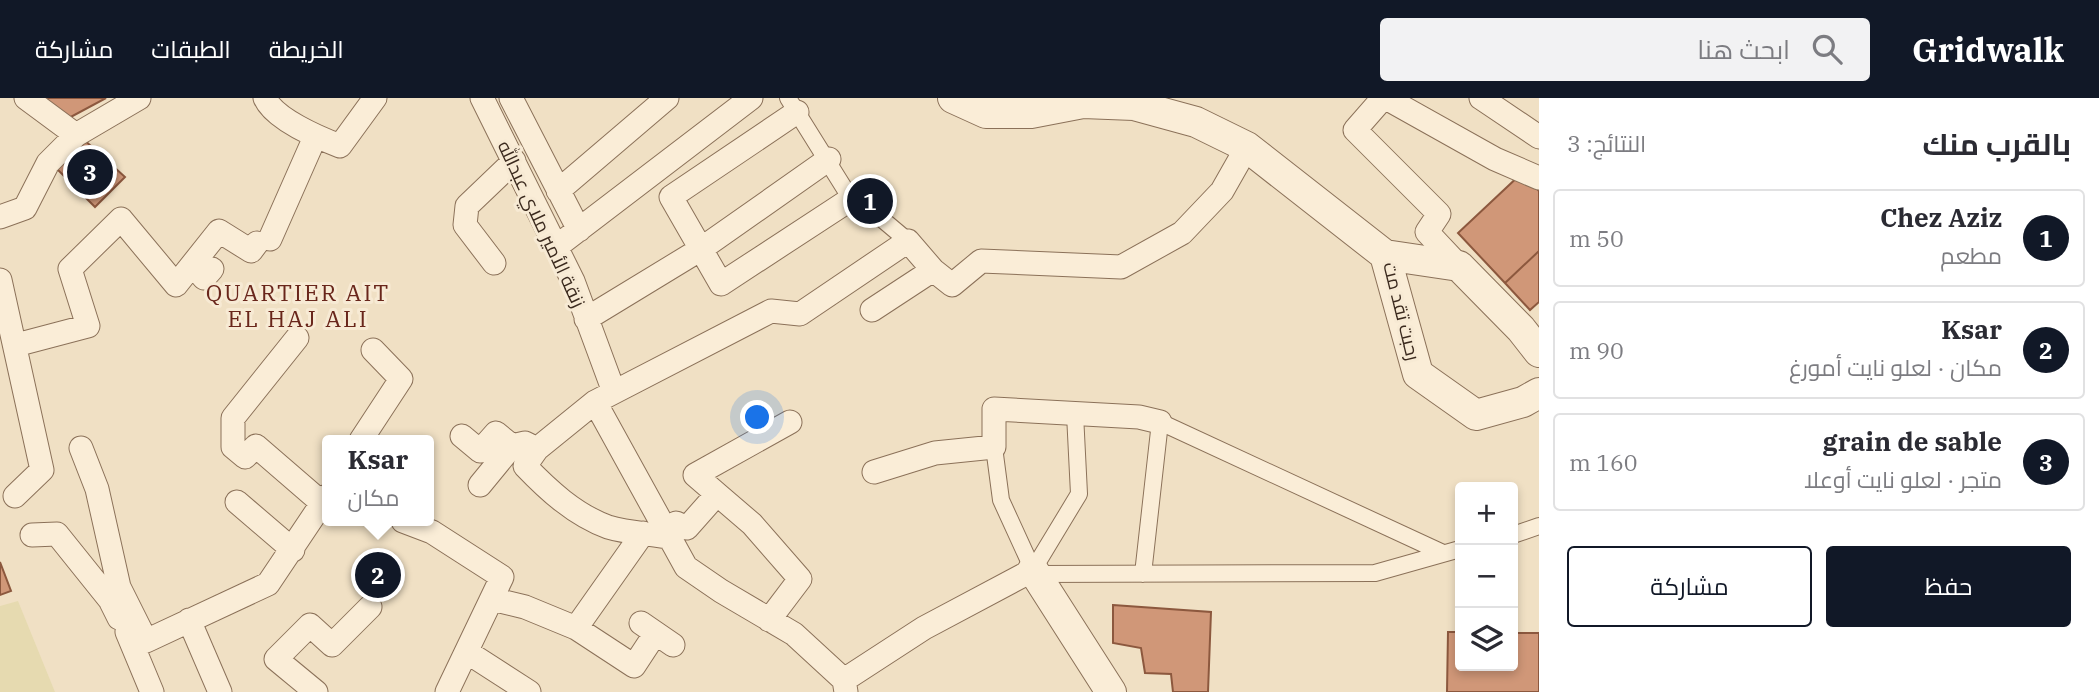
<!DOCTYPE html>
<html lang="ar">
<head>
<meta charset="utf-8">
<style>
  body { margin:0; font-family:"IBM Plex Serif",Cairo,serif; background:#f2f2f3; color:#2b2b33; direction:rtl }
  .controls { position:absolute; right:21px; bottom:21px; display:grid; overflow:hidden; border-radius:7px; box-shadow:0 4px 10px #0003 }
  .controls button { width:63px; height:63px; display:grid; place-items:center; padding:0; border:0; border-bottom:2px solid #e1e1e2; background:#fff; color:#2b2b33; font:35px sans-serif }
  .you { position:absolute; left:758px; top:320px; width:24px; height:24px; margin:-18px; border:5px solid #fff; border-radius:50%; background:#1a73e8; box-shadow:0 0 0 10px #1a73e833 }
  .badge { display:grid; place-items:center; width:46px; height:46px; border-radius:50%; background:#111827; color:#fff; font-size:23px; font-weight:700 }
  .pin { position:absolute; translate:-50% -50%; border:4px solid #fff; box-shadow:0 2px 7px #0006 }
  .popup { position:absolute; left:322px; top:337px; width:112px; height:91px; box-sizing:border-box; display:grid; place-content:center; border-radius:7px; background:#fff; filter:drop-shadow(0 2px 5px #0005); font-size:23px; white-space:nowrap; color:#7c7c81 }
  .popup b { font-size:26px; color:#2b2b33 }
  .popup::after { content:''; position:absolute; left:50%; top:100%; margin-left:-14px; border:14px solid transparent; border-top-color:#fff }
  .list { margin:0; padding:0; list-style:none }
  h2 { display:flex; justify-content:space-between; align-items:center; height:91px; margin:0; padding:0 28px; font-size:30px }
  h2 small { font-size:23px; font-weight:400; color:#7c7c81 }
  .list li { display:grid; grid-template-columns:46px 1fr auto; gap:21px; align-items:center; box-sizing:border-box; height:98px; margin:0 14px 14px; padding:0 14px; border:2px solid #e1e1e2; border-radius:7px }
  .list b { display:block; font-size:26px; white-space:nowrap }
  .list p { margin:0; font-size:23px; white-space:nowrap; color:#7c7c81 }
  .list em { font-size:23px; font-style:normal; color:#7c7c81 }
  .actions { display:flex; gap:14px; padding:21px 28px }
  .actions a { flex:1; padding:16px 0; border:2px solid #111827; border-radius:7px; text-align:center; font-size:24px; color:#111827 }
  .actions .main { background:#111827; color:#fff }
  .icon { flex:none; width:38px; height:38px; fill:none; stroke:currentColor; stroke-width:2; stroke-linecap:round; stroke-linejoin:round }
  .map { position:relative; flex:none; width:1539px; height:594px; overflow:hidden; direction:ltr }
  header { display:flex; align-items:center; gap:42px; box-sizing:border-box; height:98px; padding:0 35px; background:#111827; color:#fff }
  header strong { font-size:33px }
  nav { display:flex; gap:38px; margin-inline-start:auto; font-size:24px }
  .search { width:490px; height:63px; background:#f2f2f3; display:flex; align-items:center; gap:18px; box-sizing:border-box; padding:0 24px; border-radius:7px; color:#7c7c81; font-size:26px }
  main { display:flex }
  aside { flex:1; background:#fff }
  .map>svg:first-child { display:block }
</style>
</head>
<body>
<header>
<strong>Gridwalk</strong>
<div class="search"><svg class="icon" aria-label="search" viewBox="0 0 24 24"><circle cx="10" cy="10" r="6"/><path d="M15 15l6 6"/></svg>ابحث هنا</div>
<nav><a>الخريطة</a><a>الطبقات</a><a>مشاركة</a></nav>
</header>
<main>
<aside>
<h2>بالقرب منك<small>النتائج: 3</small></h2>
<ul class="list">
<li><span class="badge">1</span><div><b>Chez Aziz</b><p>مطعم</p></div><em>50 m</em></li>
<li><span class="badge">2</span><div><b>Ksar</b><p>مكان · لعلو نايت أمورغ</p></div><em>90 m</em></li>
<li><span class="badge">3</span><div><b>grain de sable</b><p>متجر · لعلو نايت أوعلا</p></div><em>160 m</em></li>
</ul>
<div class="actions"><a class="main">حفظ</a><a>مشاركة</a></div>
</aside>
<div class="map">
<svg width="1539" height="594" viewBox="0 0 1539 594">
  <rect width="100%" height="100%" fill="#f0e0c4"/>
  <path fill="#e6dab0" d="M18,503L55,594H0V508Z"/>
  <path fill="#d09778" stroke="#8c583e" stroke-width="2" d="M40,0H106L67,21Z
    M81,39L125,79L95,109L55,69Z
    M1522,75L1539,93V153L1505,185L1458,135Z
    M1539,153V204L1530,212L1505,185Z
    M0,464L11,493L0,497Z
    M1113,507L1211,514L1208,594H1173L1171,576L1145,575L1141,550L1113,545Z
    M1448,534H1460V568H1513V535H1539V594H1447Z"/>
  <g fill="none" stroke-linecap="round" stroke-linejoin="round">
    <g stroke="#8b7159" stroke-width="18">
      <path id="service" d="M788,0L851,101L870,111L908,143
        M994,349L1001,402L1033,472
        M1513,437L1539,428
        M1033,472L1079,396L1075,316
        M1035,476L1375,475L1460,451
        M1143,476L1160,324L1443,455"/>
    </g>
    <g stroke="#8b7159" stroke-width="25">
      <path id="pedestrian" d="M26,0L76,37
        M265,0C274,21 319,40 340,48L375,0
        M482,0L573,183L614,294
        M511,0L579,132
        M1383,0L1355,32L1439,116L1427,134L1459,168
        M1386,0L1495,61L1539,80
        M1481,0L1539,39
        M797,14L671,99L721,186L851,101
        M558,93L667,0
        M0,119L25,110L48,65L76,37L139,0
        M270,141L315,39
        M556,149L751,0
        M494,165L465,127L467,108L514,63
        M193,167L204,180L212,171
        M0,182L42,372L15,398
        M872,212L933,172
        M586,221L701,151L829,61
        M297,240L233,320V349L245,359L256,348L322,405
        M16,247L88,228L70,171L121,121L176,187L219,133L251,153L257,145
        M595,304L686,469L721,493L794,536L844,582L846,594
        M462,338L480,353L496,335L512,348
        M361,342L401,281L373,252
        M512,348L525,345L537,351L595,304L771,213L800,216L908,143L933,172L952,187L981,163L1121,169L1182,135L1222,93L1247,49
        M81,350L97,391L119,489L146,543L268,486L327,398
        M537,351L525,368C548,392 575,417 608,429C628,435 652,436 672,440L676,425L687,430L717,396L752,426L800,481L769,522
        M874,374L935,355L994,349V311L1139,319L1160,324
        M480,387L512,348
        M717,396L695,377L790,324
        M237,404L293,452
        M403,423L432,434L502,479L447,594
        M32,437L57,436L110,502L119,520
        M492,501L525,509L576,530L643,435
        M189,522L220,594
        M641,525L673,547
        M576,530L634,568L655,536
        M127,534L152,594
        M467,554L529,594
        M844,582L924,530L1033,472
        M316,594L276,561L310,527L332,547L370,509"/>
    </g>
    <g stroke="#8b7159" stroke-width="32">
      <path id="minor" d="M953,0L986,15H1031L1083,5L1134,7L1196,24L1247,49L1385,157
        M1539,254L1521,231L1459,168L1385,157L1418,276L1476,317L1523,304L1539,295
        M1033,472L1111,594"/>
    </g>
    <use href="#service" stroke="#faedd7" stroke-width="16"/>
    <use href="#pedestrian" stroke="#faedd7" stroke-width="23"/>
    <use href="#minor" stroke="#faedd7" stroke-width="30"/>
  </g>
  <g text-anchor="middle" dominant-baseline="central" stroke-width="6" stroke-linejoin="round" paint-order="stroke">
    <g font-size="19" fill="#3b2a1e" stroke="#f7ead4">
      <text transform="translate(542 126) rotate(65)">زنقة الأمير ملاي عبدالله</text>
      <text transform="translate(1402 213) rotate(76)">رحبت تقد مت</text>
    </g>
    <g font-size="23" letter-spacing="2" fill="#69261b" stroke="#f7ead4">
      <text x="298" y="194">QUARTIER AIT<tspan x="298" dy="26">EL HAJ ALI</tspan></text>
    </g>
  </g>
</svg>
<div class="controls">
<button>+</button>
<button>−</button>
<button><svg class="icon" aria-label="layers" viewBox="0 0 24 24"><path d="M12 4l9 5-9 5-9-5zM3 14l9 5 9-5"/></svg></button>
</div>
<div class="you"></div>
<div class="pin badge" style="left:870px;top:103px">1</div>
<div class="pin badge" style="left:378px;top:477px">2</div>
<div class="popup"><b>Ksar</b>مكان</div>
<div class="pin badge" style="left:90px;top:74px">3</div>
</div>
</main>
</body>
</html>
